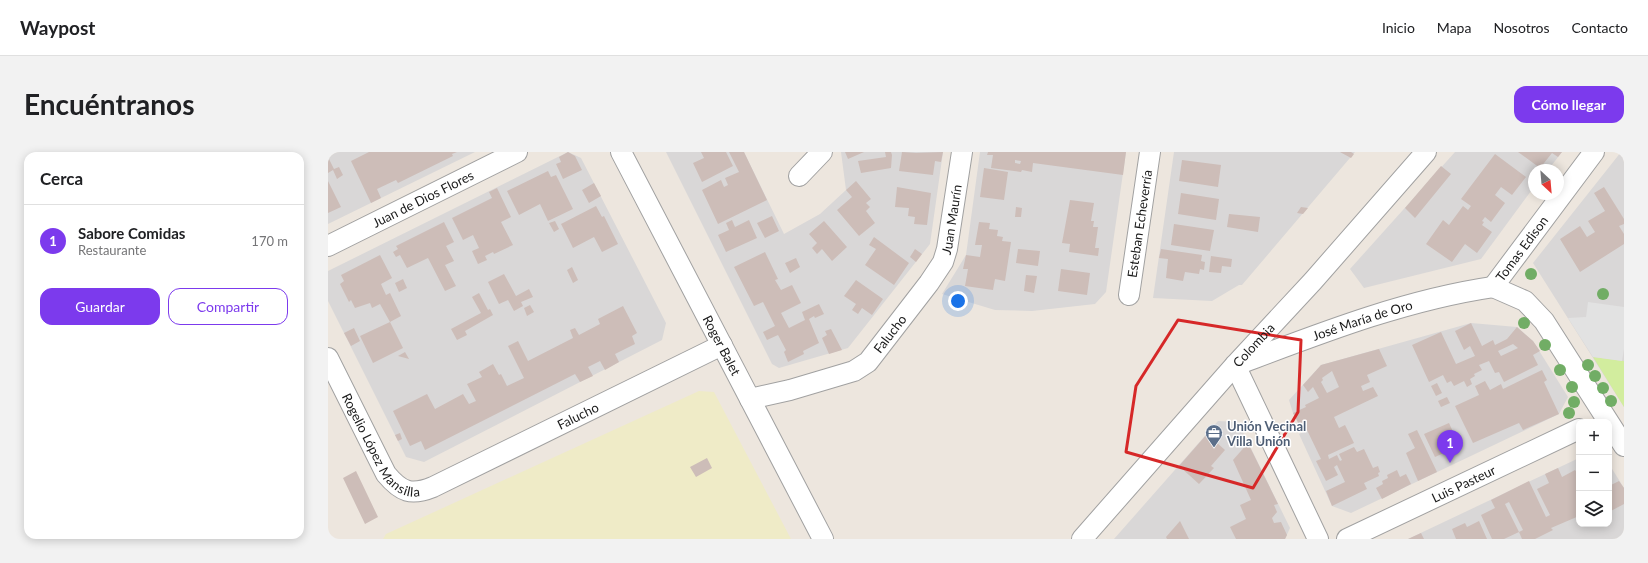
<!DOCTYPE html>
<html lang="es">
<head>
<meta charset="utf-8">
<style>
  body { margin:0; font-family:Lato,sans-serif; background:#f2f2f2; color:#202124 }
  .controls { position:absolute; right:12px; bottom:12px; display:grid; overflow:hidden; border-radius:8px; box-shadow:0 2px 10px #0003 }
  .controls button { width:36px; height:36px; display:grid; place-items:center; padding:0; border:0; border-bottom:1px solid #e0e0e0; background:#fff; color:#202124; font:20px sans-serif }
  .compass { position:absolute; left:1200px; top:12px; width:36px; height:36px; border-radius:50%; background:#fff; box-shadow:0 2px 10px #0003; rotate:154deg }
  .you { position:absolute; left:630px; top:149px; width:14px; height:14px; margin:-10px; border:3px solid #fff; border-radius:50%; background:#1a73e8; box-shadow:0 0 0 6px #1a73e833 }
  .badge { display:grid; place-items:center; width:26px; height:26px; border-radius:50%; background:#7c3aed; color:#fff; font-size:13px; font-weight:700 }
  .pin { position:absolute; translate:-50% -33px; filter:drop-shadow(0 1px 2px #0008) }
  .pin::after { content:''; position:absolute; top:21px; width:14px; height:12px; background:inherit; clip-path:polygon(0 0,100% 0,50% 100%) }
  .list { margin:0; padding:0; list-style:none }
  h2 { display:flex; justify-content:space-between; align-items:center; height:52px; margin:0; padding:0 16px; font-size:17px }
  h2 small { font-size:13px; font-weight:400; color:#757577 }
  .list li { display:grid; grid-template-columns:26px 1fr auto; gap:12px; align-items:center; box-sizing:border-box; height:72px; padding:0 16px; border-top:1px solid #e0e0e0 }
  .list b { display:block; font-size:15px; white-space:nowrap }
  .list p { margin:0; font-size:13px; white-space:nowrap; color:#757577 }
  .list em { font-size:13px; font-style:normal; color:#757577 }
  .actions { display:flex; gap:8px; padding:12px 16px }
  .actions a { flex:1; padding:9px 0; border:1px solid #7c3aed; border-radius:12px; text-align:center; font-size:14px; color:#7c3aed }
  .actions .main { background:#7c3aed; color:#fff }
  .icon { flex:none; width:22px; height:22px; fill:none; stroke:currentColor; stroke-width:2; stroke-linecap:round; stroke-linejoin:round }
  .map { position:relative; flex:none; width:1296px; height:387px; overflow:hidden; border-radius:12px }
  header { display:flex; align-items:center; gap:24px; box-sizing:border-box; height:56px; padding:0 20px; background:#fff; border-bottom:1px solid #e0e0e0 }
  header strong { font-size:19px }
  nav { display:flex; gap:22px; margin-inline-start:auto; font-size:14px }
  .intro { display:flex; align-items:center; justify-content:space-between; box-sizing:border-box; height:96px; padding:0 24px }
  h1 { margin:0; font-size:28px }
  .button { padding:10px 18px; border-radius:12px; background:#7c3aed; color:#fff; font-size:14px; font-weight:700 }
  main { display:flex; gap:24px; padding:0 24px }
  aside { flex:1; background:#fff; border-radius:12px; box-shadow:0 2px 10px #0003 }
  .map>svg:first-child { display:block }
</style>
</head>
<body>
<header>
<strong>Waypost</strong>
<nav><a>Inicio</a><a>Mapa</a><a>Nosotros</a><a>Contacto</a></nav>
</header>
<div class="intro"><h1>Encuéntranos</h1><a class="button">Cómo llegar</a></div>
<main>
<aside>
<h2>Cerca<small></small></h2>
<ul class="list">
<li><span class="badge">1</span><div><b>Sabore Comidas</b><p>Restaurante</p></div><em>170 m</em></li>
</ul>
<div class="actions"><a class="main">Guardar</a><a>Compartir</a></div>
</aside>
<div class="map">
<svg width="1296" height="387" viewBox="0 0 1296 387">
  <rect width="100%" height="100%" fill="#ede6de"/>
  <path fill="#d9d7d7" d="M0,0H147L0,72Z
    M240,0L253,6L338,171L334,188L96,310L78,305L0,149V119Z
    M338,0H416L456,82L492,62L518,38L513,0H615L602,92L520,196L451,216L444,212Z
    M652,0H798L778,140L767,152L704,159L667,158L614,142L638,103Z
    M846,0H1027L914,133H911L884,149L825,146Z
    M1127,0H1234L1220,18H1206V35L1153,107L1036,136L1022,117Z
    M1293,0H1296V255L1205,111Z
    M1143,171L1189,175L1205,189L1240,245L1231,262L1023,361L1004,354L971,282L975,280L965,261L961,248L993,213Z
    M890,269L910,270L962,376L957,387H786Z
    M1251,306V372H1281V312L1296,336V387H1080Z"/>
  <path fill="#efebc7" d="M371,239L386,240L463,387H55L58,382Z"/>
  <path fill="#d2ed9e" d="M1265,205L1296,209V255Z"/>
  <path fill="#e2e2e2" d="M1260,150L1296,155V197L1294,209L1265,205L1240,166L1258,165Z"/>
  <path fill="#cdbdb8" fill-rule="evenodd" d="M41,0H129L124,2L125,4L70,31L68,28L49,37L53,46L43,51L23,9Z
    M240,0L247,4L254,18L235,27L228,12L233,10L231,5Z
    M373,0H398L405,14L374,30L365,11L376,6Z
    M401,0H416L439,48L390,72L374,38L393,28L396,35L400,33L397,26L411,20Z
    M517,0H536L520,7Z
    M557,0H563L564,3L563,16L533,21L530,9L558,5Z
    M574,0L588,1L615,0L613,10L607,9L605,23L571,19Z
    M660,0H798L795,23L705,11L704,20L694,18L693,20L663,16L665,3H659ZM687,8L693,9L692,12L687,11Z
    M1012,0H1023L1026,2L1023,6Z
    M1190,0H1234L1230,5L1224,1L1212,16Z
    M1167,2L1198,25L1184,43L1173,35L1167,43L1177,51L1163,70L1157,65L1154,69L1156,70L1154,73L1164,80L1149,101L1137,92L1124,110L1098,92L1115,68L1121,73L1135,54L1140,58L1143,54L1133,47Z
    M0,5L6,17L11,15L15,23L9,27L5,18L0,21Z
    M854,8L893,13L890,35L851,29Z
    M1113,14L1123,22L1087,66L1077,56Z
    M656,16L680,20L676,48L652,45Z
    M220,19L223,25L228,23L245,57L220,69L212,52L191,63L179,39Z
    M0,29L13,55L0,61Z
    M528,29L543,47L538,51L542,55L538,59L547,71L531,84L509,58L524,45L518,38Z
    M266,31L273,44L261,51L254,38Z
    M569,35L603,41L599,73L586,72L587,65L580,64L581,56L567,55Z
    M1276,35L1296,67V72L1291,74L1296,82V92L1252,120L1232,87L1252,74L1259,85L1267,80L1260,69L1277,59L1266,41Z
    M169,36L183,65L173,70L185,93L166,102L165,100L157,104L159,108L150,112L144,99L151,96L145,83L135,88L124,66L164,46L161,40Z
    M853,41L891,47L888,68L850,62Z
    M742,48L766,51L763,69H766L765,75H770L767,96H771L770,104L741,100L742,92L734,91Z
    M268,54L274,65L276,64L290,92L274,100L266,85L245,96L233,72Z
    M688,55L694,56L693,65H687Z
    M973,55L980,56L975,62L969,61Z
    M901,62L932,65L930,80L899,75Z
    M444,64L451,79L437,86L429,71Z
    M404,68L407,75L421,68L429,86L398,100L390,83L401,78L398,71Z
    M227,69L231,77L226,80L221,71Z
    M496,69L519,95L504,109L494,97L489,102L484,96L489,91L481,82Z
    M116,70L126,90L118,94L126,109L117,113L128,134L117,139L100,106L79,116L72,103L68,105L65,100L70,97L68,94Z
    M651,70L662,71L661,77L670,78L669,84L675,85L674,89L683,90L677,129L667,127L665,138L637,134L640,117H635L638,103L652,105L654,93H647Z
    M846,72L886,78L882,99L843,93Z
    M546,85L581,111L566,133L537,113L548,97L541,93Z
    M587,97L594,102L588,110L582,105Z
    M690,97L712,99L710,114L688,111Z
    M833,97L874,103L873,109L877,110L876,118L872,117L871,122L857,120L855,129L838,126L840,107L831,106Z
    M437,100L450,127L447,128L453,138L464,133L473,151L453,161L461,176L477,168L474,160L491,152L496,162L487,166L486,164L481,167L491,191L475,199L476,202L460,210L456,200L458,198L450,183L439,188L435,180L447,174L435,150L426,154L406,115Z
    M52,103L64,126L53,132L58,143L62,141L73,164L62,170L75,196L45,211L32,184L62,170L52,152L44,156L42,151L27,156L23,148L21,150L12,132L16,129L13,123Z
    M883,104L904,107L903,115L894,114L893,121L881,120Z
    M468,106L472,115L462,121L457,111Z
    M244,115L250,128L245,131L239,118Z
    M733,117L762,121L759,143L730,139Z
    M176,122L188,144L201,137L205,145L193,150L195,154L186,159L180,148L171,152L160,130Z
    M698,123L709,124L706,141L696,139Z
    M75,127L79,136L71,140L67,131Z
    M528,128L555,147L544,163L534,156L530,162L524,158L528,152L516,144Z
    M151,141L160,158L162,157L165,163L137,179L139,183L129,188L123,177L153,161L144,145Z
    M202,153L206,160L199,164L196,156Z
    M295,154L309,181L304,184L307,192L287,202L291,210L277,218L272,209L260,215L265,224L252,230L247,222L97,298L93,289L82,294L65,259L99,242L107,257L135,242L141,252L148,249L139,232L154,225L151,220L165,212L171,223L173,222L179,234L196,226L180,194L190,189L200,209L245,186L242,178L247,176L251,183L272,172L270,167Z
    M1143,171L1154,194L1165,188L1167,193L1179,187L1189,175L1205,189L1212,199L1205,203L1210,213L1176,230L1171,220L1167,221L1161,209L1151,213L1154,218L1146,222L1147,224L1142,227L1144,232L1139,235L1136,229L1126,234L1123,229L1119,231L1115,223L1101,230L1084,193L1113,180L1128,212L1147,204L1142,194L1136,198L1127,179ZM1185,192L1190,196L1173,204L1170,199Z
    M26,176L32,189L23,194L16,181Z
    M503,177L514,198L501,202L494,186L499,183L497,179Z
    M1051,197L1059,214L1039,223L1042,230L1033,234L1035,239L1045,235L1050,244L1006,265L1011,276L1017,273L1026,291L1000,303L1001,307L1009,303L1012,309L1014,308L1011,302L1026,295L1029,300L1036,297L1045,316L1050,314L1052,320L1050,321L1051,324L1036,331L1039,337L1004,354L998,339L1017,330L1009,313L1006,315L1010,323L998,329L988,309L993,307L979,278L975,280L965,261L978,255L977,253L991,246L985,235L980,240L975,233L993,213ZM1004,219L1011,235L999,241L993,230L995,228L994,226Z
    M77,200L81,207L70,204Z
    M1214,218L1219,228L1216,230L1231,262L1195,278L1191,271L1145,291L1127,254L1151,243L1147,234L1157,229L1162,238L1173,232L1175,237Z
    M1109,231L1114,241L1108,244L1103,234Z
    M1119,245L1122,251L1113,255L1110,249Z
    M1121,271L1133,297L1120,304L1118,300L1107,305L1096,282Z
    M1089,278L1109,320L1090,329L1078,301L1087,296L1080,282Z
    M72,281L74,287L70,289L67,283Z
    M879,282L897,298L883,314L886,316L871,332L851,314Z
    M920,291L950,352L946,353L949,360L944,366L946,371L953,370L959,383L957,387H908L902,375L918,367L912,353L923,348L905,308Z
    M379,306L384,316L368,325L362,315Z
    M1230,316L1234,325L1247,318L1251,323V364L1223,376L1225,378L1207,387H1194L1191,380L1176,387H1164L1153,363L1167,356L1163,348L1201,329L1218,365L1222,363L1209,337L1221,331L1217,322ZM1181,350L1195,378L1191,380L1177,352Z
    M1069,318L1072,325L1078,322L1083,332L1054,347L1048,336L1055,332L1054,329L1060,326L1059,323Z
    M28,319L50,365L37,372L15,326Z
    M1291,329L1296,336V352L1281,360V334Z
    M852,369L861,387H839L838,385Z
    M1151,369L1159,387H1128L1124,377L1137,371L1139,375Z
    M1093,381L1096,387H1080Z"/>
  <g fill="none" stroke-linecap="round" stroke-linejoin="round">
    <g stroke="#a1a1a1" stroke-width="22">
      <g id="minor">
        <path id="s1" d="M293,0L495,387"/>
        <path d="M471,24L494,0"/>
        <path id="s2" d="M0,94L189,0"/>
        <path d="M1165,135L1197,149L1216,169L1296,294"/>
        <path id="s3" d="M1165,135L1266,0"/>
        <path id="s4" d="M801,143L822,0"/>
        <path id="s5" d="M0,206L58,322C73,340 83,344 105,335L394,193"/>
        <path id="s6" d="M911,212C993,181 1077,148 1165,135"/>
        <path d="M907,213L990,387"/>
        <path id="s7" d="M422,247L462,238L526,219L540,210L601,131L615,110L619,97L634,0"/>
        <path id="s8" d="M754,387L907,213L985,129L1098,0"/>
        <path id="s9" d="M1019,387L1251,277"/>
      </g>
    </g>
    <use href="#minor" stroke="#fff" stroke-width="20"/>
  </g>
  <g fill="#71ad65">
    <circle cx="1203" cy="122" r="6"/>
    <circle cx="1275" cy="142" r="6"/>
    <circle cx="1196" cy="171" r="6"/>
    <circle cx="1217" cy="193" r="6"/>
    <circle cx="1260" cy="213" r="6"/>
    <circle cx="1232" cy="218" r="6"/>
    <circle cx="1267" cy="224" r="6"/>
    <circle cx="1244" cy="235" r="6"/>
    <circle cx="1275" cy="236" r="6"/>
    <circle cx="1283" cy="249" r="6"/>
    <circle cx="1246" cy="250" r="6"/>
    <circle cx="1241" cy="261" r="6"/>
  </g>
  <path fill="none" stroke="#d62828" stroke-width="3" stroke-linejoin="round" d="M850,168L973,188L970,260L925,336L798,300L808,234Z"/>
  <defs>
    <g id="office-pin" transform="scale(0.9)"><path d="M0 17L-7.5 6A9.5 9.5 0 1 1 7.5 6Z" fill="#5c6f8a" stroke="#fff"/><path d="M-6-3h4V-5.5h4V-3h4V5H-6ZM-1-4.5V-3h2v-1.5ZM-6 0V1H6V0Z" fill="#fff"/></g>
  </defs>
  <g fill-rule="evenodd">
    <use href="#office-pin" x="886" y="281"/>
  </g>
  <g text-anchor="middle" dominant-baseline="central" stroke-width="3" stroke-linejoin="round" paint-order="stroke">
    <g font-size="13" fill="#1a1a1a" stroke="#fff">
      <text stroke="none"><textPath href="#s2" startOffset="106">Juan de Dios Flores</textPath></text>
      <text stroke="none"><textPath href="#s7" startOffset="293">Juan Maurín</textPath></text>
      <text stroke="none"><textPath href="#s4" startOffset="72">Esteban Echeverría</textPath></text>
      <text stroke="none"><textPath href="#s3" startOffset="48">Tomas Edison</textPath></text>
      <text stroke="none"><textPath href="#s6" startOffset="131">José María de Oro</textPath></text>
      <text stroke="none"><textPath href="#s7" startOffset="160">Falucho</textPath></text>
      <text stroke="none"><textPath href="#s8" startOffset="259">Colombia</textPath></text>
      <text stroke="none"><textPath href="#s1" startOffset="218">Roger Balet</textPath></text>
      <text stroke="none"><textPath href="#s5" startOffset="345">Falucho</textPath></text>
      <text stroke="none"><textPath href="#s5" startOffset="105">Rogelio López Mansilla</textPath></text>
      <text stroke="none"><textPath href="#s9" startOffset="129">Luis Pasteur</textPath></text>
    </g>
    <g font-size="13" font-weight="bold" fill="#4e5e75" stroke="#fff" text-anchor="start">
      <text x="899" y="274">Unión Vecinal<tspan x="899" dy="15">Villa Unión</tspan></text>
    </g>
  </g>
</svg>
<div class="controls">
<button>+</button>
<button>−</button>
<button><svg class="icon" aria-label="layers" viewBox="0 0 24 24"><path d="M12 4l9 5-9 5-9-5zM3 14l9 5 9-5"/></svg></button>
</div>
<svg class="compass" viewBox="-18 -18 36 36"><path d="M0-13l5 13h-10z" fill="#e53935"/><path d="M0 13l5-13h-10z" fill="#757577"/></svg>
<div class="you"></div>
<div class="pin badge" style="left:1122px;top:311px">1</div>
</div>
</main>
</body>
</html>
